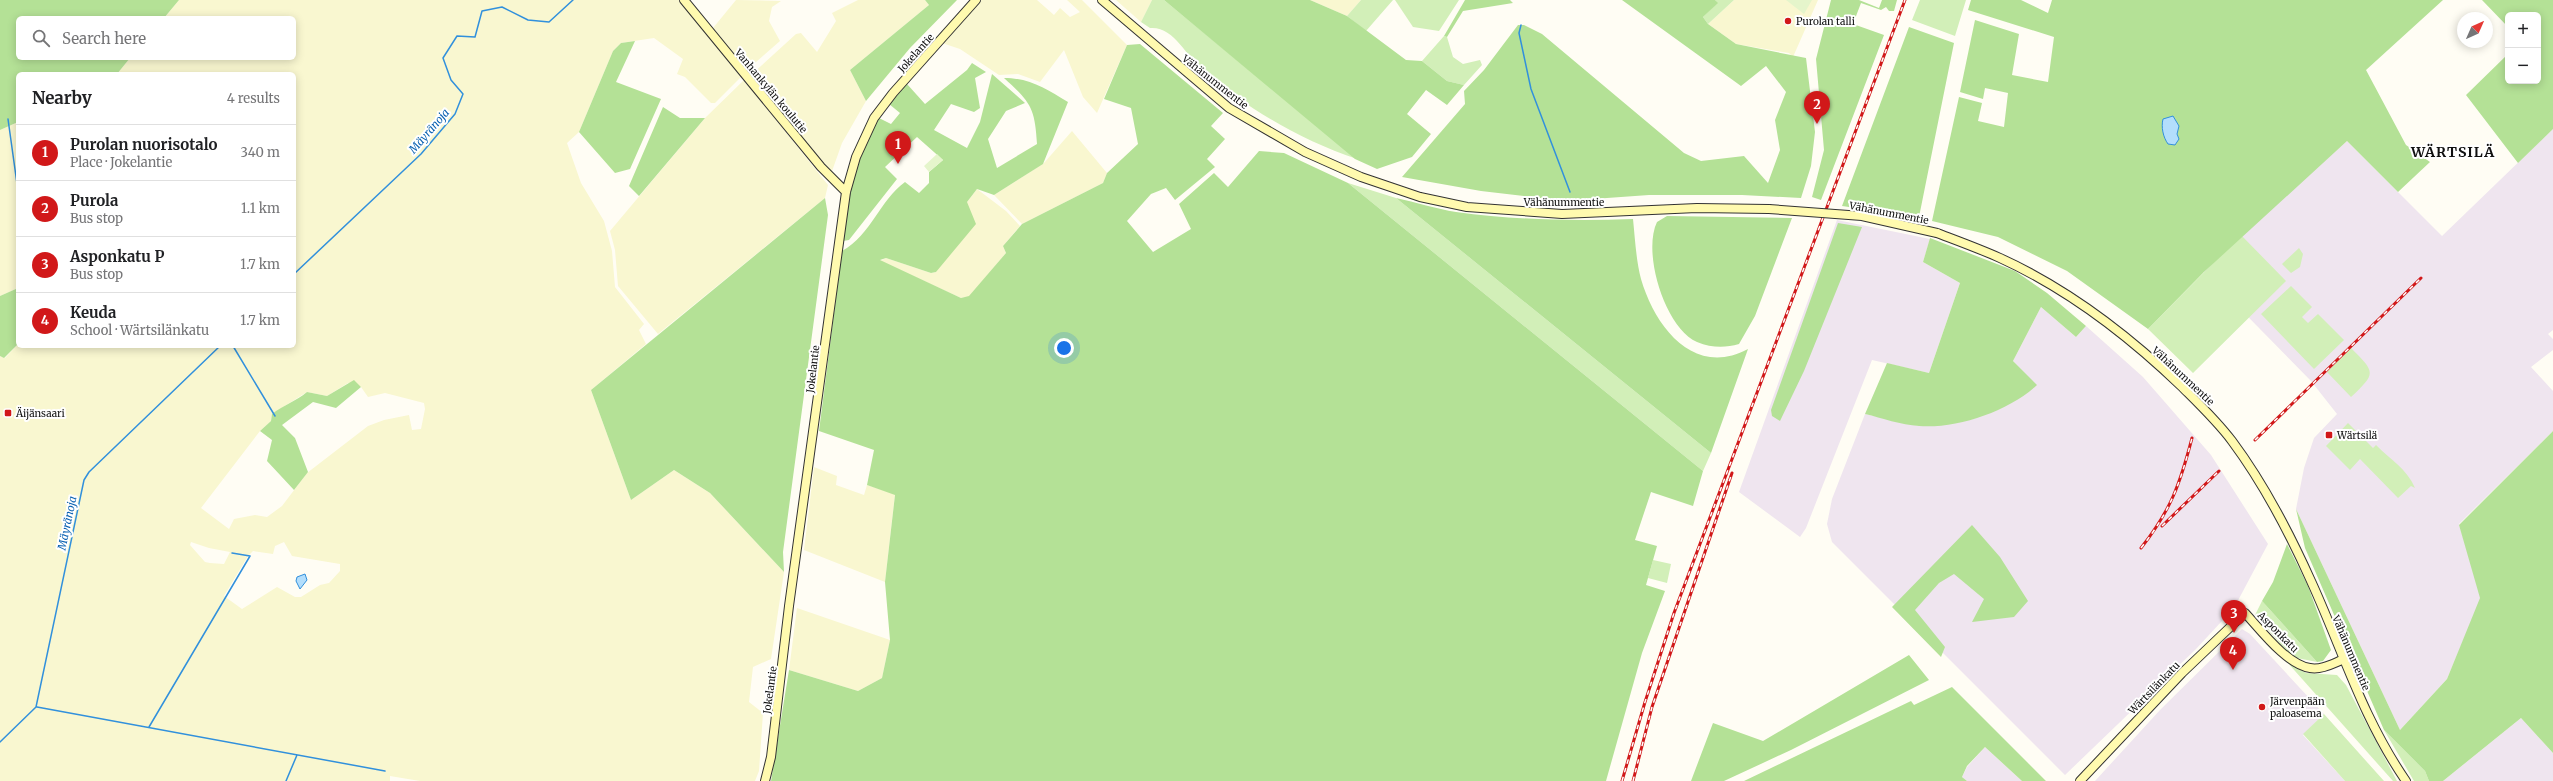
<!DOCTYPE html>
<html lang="en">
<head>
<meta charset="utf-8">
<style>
  body { margin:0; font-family:Merriweather,serif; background:#f6f6f6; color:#202124 }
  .controls { position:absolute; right:12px; top:12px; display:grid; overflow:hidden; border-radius:6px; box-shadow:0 2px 10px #0003 }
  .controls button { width:36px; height:36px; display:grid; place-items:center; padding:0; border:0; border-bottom:1px solid #e0e0e0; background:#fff; color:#202124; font:20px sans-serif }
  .compass { position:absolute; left:2457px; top:12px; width:36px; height:36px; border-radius:50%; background:#fff; box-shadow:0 2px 10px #0003; rotate:45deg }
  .you { position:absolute; left:1064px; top:348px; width:14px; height:14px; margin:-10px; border:3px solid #fff; border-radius:50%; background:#1a73e8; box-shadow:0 0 0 6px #1a73e833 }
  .badge { display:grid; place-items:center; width:26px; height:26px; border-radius:50%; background:#d11819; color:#fff; font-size:13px; font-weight:700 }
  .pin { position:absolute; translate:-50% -33px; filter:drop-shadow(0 1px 2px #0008) }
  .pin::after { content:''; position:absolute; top:21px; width:14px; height:12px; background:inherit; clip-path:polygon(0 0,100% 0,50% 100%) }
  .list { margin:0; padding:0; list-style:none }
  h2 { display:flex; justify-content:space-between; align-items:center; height:52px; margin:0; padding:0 16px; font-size:17px }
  h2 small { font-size:13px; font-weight:400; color:#757577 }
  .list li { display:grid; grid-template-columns:26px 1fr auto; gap:12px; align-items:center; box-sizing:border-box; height:56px; padding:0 16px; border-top:1px solid #e0e0e0 }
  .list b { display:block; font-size:15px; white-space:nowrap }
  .list p { margin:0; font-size:13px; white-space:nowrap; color:#757577 }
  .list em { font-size:13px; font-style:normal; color:#757577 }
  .icon { flex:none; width:22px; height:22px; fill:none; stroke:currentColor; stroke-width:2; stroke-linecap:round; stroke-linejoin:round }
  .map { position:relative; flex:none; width:2553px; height:781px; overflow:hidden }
  .search { position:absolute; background:#fff; box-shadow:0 2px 10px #0003; left:16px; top:16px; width:280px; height:44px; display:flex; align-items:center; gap:10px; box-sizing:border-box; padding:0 14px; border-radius:6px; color:#757577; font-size:15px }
  .panel { position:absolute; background:#fff; box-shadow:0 2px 10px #0003; left:16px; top:72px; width:280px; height:276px; border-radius:6px }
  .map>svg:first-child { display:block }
</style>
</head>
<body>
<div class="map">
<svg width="2553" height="781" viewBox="0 0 2553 781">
  <rect width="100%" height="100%" fill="#fffdf4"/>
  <path fill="#efe5ef" d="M2553,129V330L2548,334L2553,339V350L2531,367L2553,391V431L2459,524L2481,598L2447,679L2400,730L2296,509L2304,468L2314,438L2337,414L2311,381L2204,272L2239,237L2347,141L2442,236Z
    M1837,220L1930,239L1923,262L1960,283L1929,373L1872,360L1806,528L1800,537L1739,492Z
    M2041,307L2076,337L2086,326L2143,377L2211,455L2268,544L2234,608L2196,649L2065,775L1832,542L1827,524L1832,499L1865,414L1919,426L2036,385L2013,361Z
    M2242,629L2250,634L2324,714L2303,735L2345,781H2095L2160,710Z
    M2521,718L2553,753V781H2443Z
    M1985,747L2022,781H1967L1962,777L1967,767Z"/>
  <path fill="#f9f7d0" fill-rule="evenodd" d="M179,0H680L741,77L715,103H711L685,77L677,74L683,59L654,38L621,43L613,51L579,132L567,143L581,183L604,221L612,251L615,287L644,324L639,330L646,344L591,390L631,500L674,470L710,493L784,572L771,659L753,667L749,702L763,713L759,771L755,781H420L390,776V781H0V356L5,358L18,344V346H294V74H117L130,58H294V18H164ZM348,383L361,387L368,397L385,393L424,403L425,409L421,429L412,430L409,415L384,420L368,426L307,473L282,506L267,517L255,515L234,519L229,529L201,508L260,431L271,421L272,414L307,392L327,396ZM191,542L209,548L230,552L224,564L210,563L205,562L190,545ZM284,542L292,556L340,564V571L329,583L320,585L301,597H295L277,587L242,609L224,596L248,556L253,551L273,554L275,546Z
    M736,0L781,1L772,7L769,21L780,41L747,70L713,28Z
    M858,0H925L929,5L850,70L866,101L842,143L831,174L751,75L796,34L801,33L817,52L836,21L832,13Z
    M981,0H1037L1054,15L1060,8L1070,17L1080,12L1067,0H1082L1127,45L1097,113L1083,97L1064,50L1040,82L1018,74L999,75L960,49L942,43Z
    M1116,0H1152L1141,22Z
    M1310,0H1361L1347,16Z
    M1734,0H1818L1793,57L1789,53L1736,44L1708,24Z
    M744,80L828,185L825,198L658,334L618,286L615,250L610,231L705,118Z
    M18,122V288L0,296V130Z
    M1072,131L1107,173L1103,183L1022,224L994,195L1044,163Z
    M977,189L1006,211L1020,226L1003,246L1006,253L969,297L961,298L880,261L886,258L931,273L936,272L967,202Z
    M814,467L837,476L836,485L864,495L867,485L895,494L885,582L804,550Z
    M797,608L890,640L882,678L858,691L789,670Z"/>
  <path fill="#d2efb8" d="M1152,0H1164L1357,159C1300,140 1248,109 1202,70C1186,56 1174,26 1150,28L1141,22Z
    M1361,0H1393L1366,31L1347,16Z
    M1395,0H1459L1439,31L1413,27Z
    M1715,0H1734L1708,24L1703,17L1717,3Z
    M1920,0H1966L1955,36L1912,20Z
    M1444,36L1447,37L1453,57L1463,64L1480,60L1482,65L1464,85L1447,81L1422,61Z
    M1348,183L1396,198L1711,453L1703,471Z
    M2241,235L2286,281L2193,373L2148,329Z
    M2299,248L2303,254L2300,267L2291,273L2282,264Z
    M2291,286L2312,307L2302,317L2308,323L2318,314L2344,340L2314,369L2261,314Z
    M2351,348C2376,373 2376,373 2351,397L2327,372Z
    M2348,423L2373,448L2376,445C2391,460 2407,469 2415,488L2411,486L2398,498L2360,459L2350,470L2326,446Z
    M1653,560L1671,564L1667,583L1648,578Z
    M2262,601L2317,662L2297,658L2285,649L2255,615Z
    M2287,662L2306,673L2337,675L2346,685L2397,781H2393Z
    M2324,714L2384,781H2345L2303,734Z
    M2384,730L2425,771L2429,781H2414Z"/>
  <path fill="#b4e196" d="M0,0H179L164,18H18V58H130L117,74H18V122L0,130Z
    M925,0H957L910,48L866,101L850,70L929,5Z
    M1164,0H1310L1347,16L1406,60L1422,61L1447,81L1464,85L1447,105L1426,90L1407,114L1431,134L1412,157L1377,169L1355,159Z
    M1465,0H1510L1513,3L1463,11L1447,37L1444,36Z
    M1622,0H1715L1718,3L1703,17L1708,24L1736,44L1806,58L1815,132L1811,166L1801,198L1742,195H1649L1565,201L1481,191L1402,177L1465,104L1464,91L1484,70L1518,25H1524L1542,34L1684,153L1701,161L1744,156L1768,183L1780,150L1775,120L1786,92L1766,66L1741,86Z
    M1831,0H1859L1879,8L1882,0H1897L1894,11H1889L1886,7L1881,10L1861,3L1853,24L1884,35L1821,200L1812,197L1824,150L1816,59Z
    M1971,0H2021L2048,13L2052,0H2443L2366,70L2406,145L2430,162L2398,192L2347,141L2204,272L2148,329L2067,271L1998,237L1932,221L1959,97L1982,103L1978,121L2004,127L2008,93L1985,88L1983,99L1960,92L1975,20L2019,34L2012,75L2048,82L2054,37L1968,10Z
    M2482,0H2553V129L2518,163L2466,95L2508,54V81H2538V15H2508V27Z
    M1909,27L1954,43L1919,217L1842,206Z
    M635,41L616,82L661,99L630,169L615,173L579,132L613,51L621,43Z
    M1140,44L1223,113L1211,126L1225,139L1207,159L1215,167L1175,200L1166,188L1151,194L1127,221L1153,252L1191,229L1179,204L1214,173L1228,187L1259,151L1284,153L1348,183L1703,471L1693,506L1651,492L1635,540L1657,546L1646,585L1665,591L1642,653L1606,781H771L789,670L858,691L882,678L890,640L885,582L895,495L867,485L874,450L819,431L842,251C872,234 879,201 905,182L919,193L929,183V172L943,160L917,137L885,167L897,179L849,240L843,241L847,195L862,149L877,117L891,124L900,113L889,104L907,84L925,104L967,70L972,63L986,72L975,78L980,108L974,112L951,104L934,130L967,148L980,122L992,74L1025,103L1006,111L988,139L997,168L1037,144C1035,107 1030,102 1004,78C1030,78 1046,89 1068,102L1043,164L994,195L977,189L967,202L976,224L936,272L931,273L886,258L880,260L961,298L969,296L1006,253L1003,246L1022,224L1103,183L1107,173L1138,144L1131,108L1104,99L1127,45Z
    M663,107L680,118H705L639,196L629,186Z
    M825,198L828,215L783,552L784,572L710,493L674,470L631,500L591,390Z
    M1396,198C1416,202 1436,209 1456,212C1514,220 1574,221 1633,219C1635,238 1636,260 1641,279C1655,327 1694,378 1748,349L1711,453Z
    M1667,216L1792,218L1755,316L1739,344C1725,348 1712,348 1697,342C1665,328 1642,253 1657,222Z
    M1838,223L1862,227L1804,371L1780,421L1772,416L1771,410Z
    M1930,238L2015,271L2047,293L2086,326L2076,337L2041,307L2013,361L2037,385C2009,411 1957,429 1919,426C1901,425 1882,418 1865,414L1887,363L1929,373L1960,283L1923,262Z
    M18,288V344L4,358L0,356V296Z
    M354,380L361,387L336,408L313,402L282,425L295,438L308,472L294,490L267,461L272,440L260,431L271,421L272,414C284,405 296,401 307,392L327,396Z
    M2553,431V753L2521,718L2443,781H2429L2425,771L2384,730L2305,548L2296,509L2400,730L2447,679L2480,598L2459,525Z
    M1972,525L2000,557L2028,601L2014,617L1972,622L1984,599L1954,574L1939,583L1915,610L1945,647L1941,657L1892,607Z
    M2287,544L2308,586L2331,650L2323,661L2317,662L2262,601L2273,582Z
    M1909,655L1929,680L1791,750L1724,781H1691L1713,723L1763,741Z
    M1952,687L2046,781H2022L1985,747L1967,766L1962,777L1967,781H1744L1911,701L1914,705Z"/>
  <path fill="#e5f5cb" d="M1786,0H1812L1804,14Z
    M937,154L943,160L929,172L924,166Z"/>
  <path fill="#b3defc" stroke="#3190dc" d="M2173,116L2179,126L2177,134L2179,139L2175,145L2168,144C2163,137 2161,127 2163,119Z
    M305,574L307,580L300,589L296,581L297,577Z"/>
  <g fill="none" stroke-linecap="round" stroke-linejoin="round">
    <path stroke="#3190dc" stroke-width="1.5" d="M1521,25L1519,33L1531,89L1570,192
      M8,119L18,191
      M294,274L421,154L455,114L463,94L451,80L443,58L457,36L475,37L482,11L502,7L528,20L549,22L573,0
      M233,346L275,416
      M37,707L385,771
      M149,727L250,556L232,553
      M0,742L36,707L84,480L89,472L220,346
      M286,781L297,755"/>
    <g stroke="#323232" stroke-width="10">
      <path id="secondary" d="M684,0L821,167L846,192
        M1102,0L1229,108L1305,152L1361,177L1420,197L1467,207L1562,214L1697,208L1769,209
        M1937,233C1958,241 1980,249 2000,258C2066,288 2129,336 2181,386C2198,403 2217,421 2232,441C2264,484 2289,532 2311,581C2343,651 2362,717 2406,781
        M765,781L771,757L789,606L846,192L856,157L874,118L893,93L976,0
        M2080,781L2182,673L2245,613C2260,629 2287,665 2310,668C2321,670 2332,664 2342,660"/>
    </g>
    <use href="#secondary" stroke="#fffaaf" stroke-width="8"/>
    <g stroke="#d11819" stroke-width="3">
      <path id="rail" d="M2255,440L2421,278
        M2162,526L2219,471
        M2141,548C2171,510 2180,484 2192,438
        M1622,781L1645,702L1674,613L1905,0
        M1633,781L1652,707L1732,473"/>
    </g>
    <use href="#rail" stroke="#fff" stroke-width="1.5" stroke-dasharray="4.5" stroke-linecap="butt"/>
    <g stroke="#323232" stroke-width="10" stroke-linecap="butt">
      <path id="secondary-bridge" d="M1769,209L1862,216L1937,233"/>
    </g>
    <use href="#secondary-bridge" stroke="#fffaaf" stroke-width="8"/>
  </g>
  <g fill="#d11819" stroke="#fff" stroke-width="1.5">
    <circle cx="1788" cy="21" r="4"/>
    <rect x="4" y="409" width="8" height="8" rx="2"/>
    <rect x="2325" y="431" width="8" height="8" rx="2"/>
    <circle cx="2262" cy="707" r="4"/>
  </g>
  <g text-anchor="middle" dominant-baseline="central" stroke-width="4" stroke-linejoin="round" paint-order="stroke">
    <g font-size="10" fill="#101010" stroke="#fff" text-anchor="start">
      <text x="1796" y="21">Purolan talli</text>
      <text x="16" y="413">Äijänsaari</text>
      <text x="2337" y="435">Wärtsilä</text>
      <text x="2270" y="701">Järvenpään<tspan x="2270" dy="12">paloasema</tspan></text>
    </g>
    <g font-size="10" fill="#101010" stroke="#fff">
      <text transform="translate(916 53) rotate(-48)">Jokelantie</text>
      <text transform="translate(1215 82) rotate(38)">Vähänummentie</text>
      <text transform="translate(771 91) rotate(50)">Vanhankylän koulutie</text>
      <text x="1564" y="202">Vähänummentie</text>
      <text transform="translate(1889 213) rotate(11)">Vähänummentie</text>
      <text transform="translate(813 369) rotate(-83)">Jokelantie</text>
      <text transform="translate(2183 376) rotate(43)">Vähänummentie</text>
      <text transform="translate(2278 632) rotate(45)">Asponkatu</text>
      <text transform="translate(2351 653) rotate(67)">Vähänummentie</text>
      <text transform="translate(2154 688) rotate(-46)">Wärtsilänkatu</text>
      <text transform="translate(770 690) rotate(-82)">Jokelantie</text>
    </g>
    <g font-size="11" font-style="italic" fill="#0a61b2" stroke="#fff">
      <text transform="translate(429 131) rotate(-49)">Mäyränoja</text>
      <text transform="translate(67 523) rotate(-78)">Mäyränoja</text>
    </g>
    <g font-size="14" font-weight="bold" letter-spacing="1" fill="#101010" stroke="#fff">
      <text x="2453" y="152">WÄRTSILÄ</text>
    </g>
  </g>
</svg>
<div class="controls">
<button>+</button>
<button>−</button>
</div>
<svg class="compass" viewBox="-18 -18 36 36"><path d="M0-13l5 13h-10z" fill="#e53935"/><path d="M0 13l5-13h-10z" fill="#757577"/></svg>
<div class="you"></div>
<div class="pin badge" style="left:898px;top:164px">1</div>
<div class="pin badge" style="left:1817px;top:124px">2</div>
<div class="pin badge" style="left:2234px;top:633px">3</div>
<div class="pin badge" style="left:2233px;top:670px">4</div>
<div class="search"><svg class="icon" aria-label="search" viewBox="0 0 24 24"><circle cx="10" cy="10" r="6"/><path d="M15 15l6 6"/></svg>Search here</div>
<section class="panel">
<h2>Nearby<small>4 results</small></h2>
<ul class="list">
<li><span class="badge">1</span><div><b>Purolan nuorisotalo</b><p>Place · Jokelantie</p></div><em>340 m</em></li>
<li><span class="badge">2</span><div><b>Purola</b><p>Bus stop</p></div><em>1.1 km</em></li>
<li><span class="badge">3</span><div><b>Asponkatu P</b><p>Bus stop</p></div><em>1.7 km</em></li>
<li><span class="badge">4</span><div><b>Keuda</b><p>School · Wärtsilänkatu</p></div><em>1.7 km</em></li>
</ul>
</section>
</div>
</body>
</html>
